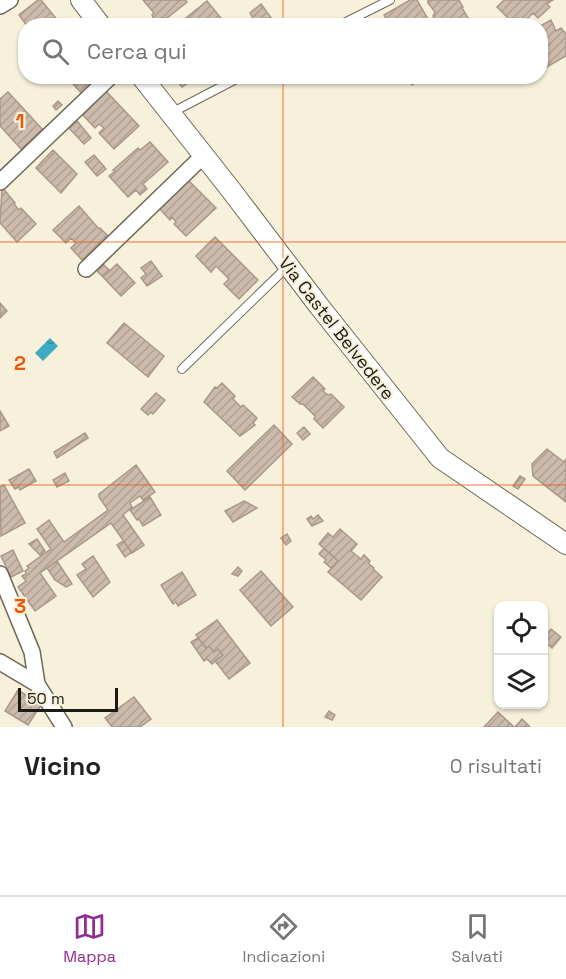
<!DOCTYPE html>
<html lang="it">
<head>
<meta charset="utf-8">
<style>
  body { margin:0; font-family:"Space Grotesk",sans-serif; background:#f2f2f2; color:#222 }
  .controls { position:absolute; right:18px; bottom:18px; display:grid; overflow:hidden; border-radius:12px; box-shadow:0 2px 4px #0004 }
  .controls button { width:54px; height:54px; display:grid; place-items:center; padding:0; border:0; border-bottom:2px solid #e0e0e0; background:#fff; color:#222; font:30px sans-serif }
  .scale { position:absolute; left:18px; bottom:15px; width:100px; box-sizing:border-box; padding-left:6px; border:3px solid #1d1a13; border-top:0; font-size:16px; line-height:21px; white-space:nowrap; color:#1d1a13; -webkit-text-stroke:4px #f7f1dc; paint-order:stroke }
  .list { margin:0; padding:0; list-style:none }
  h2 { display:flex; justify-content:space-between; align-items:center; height:78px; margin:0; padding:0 24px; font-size:26px }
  h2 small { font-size:20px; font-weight:400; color:#767676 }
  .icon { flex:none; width:33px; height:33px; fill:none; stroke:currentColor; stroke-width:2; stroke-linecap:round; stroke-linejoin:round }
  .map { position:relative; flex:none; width:566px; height:727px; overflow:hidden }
  .search { position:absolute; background:#fff; box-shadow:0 2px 4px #0004; left:18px; right:18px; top:18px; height:66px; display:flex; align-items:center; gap:15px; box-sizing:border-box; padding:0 21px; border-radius:24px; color:#767676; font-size:22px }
  .sheet { height:168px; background:#fff }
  nav { display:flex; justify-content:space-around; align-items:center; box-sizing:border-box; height:84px; border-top:2px solid #e0e0e0; background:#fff; font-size:16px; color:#767676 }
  nav a { display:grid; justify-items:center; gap:3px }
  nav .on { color:#922c92 }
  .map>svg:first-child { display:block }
</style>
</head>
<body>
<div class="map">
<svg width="566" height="727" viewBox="0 0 566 727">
  <defs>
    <pattern id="water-ripples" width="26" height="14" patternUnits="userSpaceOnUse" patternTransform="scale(1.5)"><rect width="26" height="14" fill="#3faac4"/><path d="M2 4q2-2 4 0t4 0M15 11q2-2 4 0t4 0" fill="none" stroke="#348a9e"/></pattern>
    <pattern id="building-hatch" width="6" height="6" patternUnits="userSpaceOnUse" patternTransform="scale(1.5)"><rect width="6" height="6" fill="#ccbbac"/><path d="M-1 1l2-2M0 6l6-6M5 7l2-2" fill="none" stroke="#afa093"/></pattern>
  </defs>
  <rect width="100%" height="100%" fill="#f7f1dc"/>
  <path fill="url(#water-ripples)" d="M50,338L58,346L43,361L35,353Z"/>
  <path fill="url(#building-hatch)" stroke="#a9988a" stroke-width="1.5" d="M38,0H41L59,22L56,26H27L19,15Z
    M143,0H186L187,2L157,26L152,15L154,13Z
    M410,0H417L432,26H390L384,15Z
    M428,0H459L463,7L462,8L473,26H439L433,16L435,12L428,3Z
    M504,0H553L547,4L550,7L538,18L533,13L523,23L517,18L513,23L497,7Z
    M207,1L224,22L219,26H176Z
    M261,4L277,26H254L256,24L250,13Z
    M551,20L556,31L561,28L566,34V56L545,68L540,61V50L543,48L540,43V26Z
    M66,76H98L96,79L98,81L82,94Z
    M173,76H205L193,83L191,81L182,87Z
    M407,76H426L412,85Z
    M104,89L139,126L114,149L99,133L104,128L99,124L95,128L80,112Z
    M8,92L43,130L21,149L0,126V99Z
    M58,101L62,105L56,110L53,106Z
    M77,121L91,138L84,144L69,128Z
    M150,142L168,162L143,184L147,189L140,195L136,190L128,197L109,176L115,171L113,170L138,148L140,150Z
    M53,150L77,174L61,193L36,168Z
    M94,155L106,169L97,176L85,162Z
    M187,179L216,208L186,236L174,224L176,222L172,217L170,220L158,207Z
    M2,187L15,203L14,204L19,210L21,208L36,224L17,242L0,223Z
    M79,206L99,229L100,228L109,237L83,261L71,248L76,243L71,238L66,243L53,230Z
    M215,237L258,280L239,299L224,284L229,279L216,266L211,272L196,256Z
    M151,261L162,276L147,286L141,278L146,274L141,268Z
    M103,264L110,271L103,277L96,270Z
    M117,264L135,283L121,296L103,277Z
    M0,303L7,311L0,318Z
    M124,323L164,356L148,377L107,343Z
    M313,377L325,389L323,391L328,395L331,394L344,407L323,428L314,419L315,416L303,404H300L292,397Z
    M222,383L235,396L233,399L241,407L243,405L257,418L253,423L255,425L240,436L204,402L215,387L217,388Z
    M156,393L165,400L153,414L151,412L148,415L141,409Z
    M0,411L9,426L0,431Z
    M274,425L292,444L245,490L227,471Z
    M304,427L310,434L303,440L297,433Z
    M85,433L88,438L57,458L54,452Z
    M547,449L564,462L566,459V502L533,476L532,464Z
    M136,465L155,492L143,500L140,496L130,503L132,507L123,515L144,545L132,553L111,523L40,573L56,596L35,611L18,587L26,581L22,576L26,574L25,571L29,568L27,566L51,549L37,529L49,520L64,542L108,510L99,497V494Z
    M29,469L36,481L20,490L19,487L15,489L9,480Z
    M65,473L69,481L57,487L53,480Z
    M520,476L525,479L518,489L513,486Z
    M4,485L25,523L1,536L0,487Z
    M150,497L161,515L143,526L139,519L137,520L130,510Z
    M244,501L257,508L233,522L225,511Z
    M318,515L323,521L312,526L307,519L311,516L313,519Z
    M340,529L357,544L351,551L361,559L364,555L370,561L368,563L374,568L373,569L382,577L361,600L328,572L338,561L319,544L328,533L333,537Z
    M287,534L291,541L286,545L281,538Z
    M37,539L45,551L40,555L29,544Z
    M123,541L132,552L125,557L117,545Z
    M324,548L338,561L331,568L324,562L326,560L319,554Z
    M13,550L23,571L11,577L1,556Z
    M93,556L110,582L93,597L77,575L86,569L82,564Z
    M57,561L72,584L66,587L55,580L47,568Z
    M238,567L242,571L238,576L232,574Z
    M261,571L293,607L271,626L240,590Z
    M182,572L196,595L178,606L176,602L173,604L161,585Z
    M217,620L250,663L229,679L215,661L223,655L218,649L214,652L209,646L206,648L196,635Z
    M551,629L561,637L552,648L544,641V638Z
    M198,638L206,648L209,646L214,652L218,649L223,655L212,664L207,659L204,661L191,642Z
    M18,690L41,705L28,725L5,711Z
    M134,697L151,719L140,727H112L105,718Z
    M329,711L335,715L332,720L325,717Z
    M498,712L514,727H484Z
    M522,719L530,727H515Z"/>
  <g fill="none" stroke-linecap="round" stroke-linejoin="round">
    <g stroke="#6f6957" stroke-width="10">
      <path id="service" d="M338,26L390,0
        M171,113L242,76
        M182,369L287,267"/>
    </g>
    <g stroke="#6f6957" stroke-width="18">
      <path id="minor" d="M0,6L10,0
        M0,182L111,76
        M86,269L204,155
        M0,574L32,652L37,684L64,727
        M0,662L37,684"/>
    </g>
    <g stroke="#6f6957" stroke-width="22">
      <path id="tertiary" d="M81,0L101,26
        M141,76L231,190L319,306L440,458L566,544"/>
    </g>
    <use href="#service" stroke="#fff" stroke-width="8"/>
    <use href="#minor" stroke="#fff" stroke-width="15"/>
    <use href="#tertiary" stroke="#fff" stroke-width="20"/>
  </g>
  <path fill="none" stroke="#e8590c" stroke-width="1.5" stroke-opacity="0.55" d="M283,0V26M283,76V727M0,242H566M0,485H566"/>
  <g text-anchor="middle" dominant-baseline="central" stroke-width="4.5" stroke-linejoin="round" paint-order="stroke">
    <g font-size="18" fill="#1d1a13" stroke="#f7f1dc">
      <text transform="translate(337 328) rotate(52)">Via Castel Belvedere</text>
    </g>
  </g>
  <g font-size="20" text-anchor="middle" font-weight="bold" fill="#e8590c" stroke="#f7f1dc" stroke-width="4.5" stroke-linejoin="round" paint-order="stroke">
    <text x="20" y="128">1</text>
    <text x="20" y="370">2</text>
    <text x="20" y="613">3</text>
  </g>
</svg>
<div class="controls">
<button><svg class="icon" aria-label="locate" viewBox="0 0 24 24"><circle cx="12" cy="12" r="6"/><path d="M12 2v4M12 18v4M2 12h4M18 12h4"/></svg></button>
<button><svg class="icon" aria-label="layers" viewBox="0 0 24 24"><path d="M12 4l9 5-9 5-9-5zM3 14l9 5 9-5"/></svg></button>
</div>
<div class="scale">50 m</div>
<div class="search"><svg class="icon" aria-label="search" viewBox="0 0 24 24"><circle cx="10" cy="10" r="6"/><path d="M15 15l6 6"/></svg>Cerca qui</div>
</div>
<section class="sheet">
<h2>Vicino<small>0 risultati</small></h2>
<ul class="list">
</ul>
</section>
<nav>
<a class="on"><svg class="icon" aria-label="map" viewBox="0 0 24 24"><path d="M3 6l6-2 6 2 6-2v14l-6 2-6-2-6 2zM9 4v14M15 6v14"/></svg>Mappa</a>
<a><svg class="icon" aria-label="directions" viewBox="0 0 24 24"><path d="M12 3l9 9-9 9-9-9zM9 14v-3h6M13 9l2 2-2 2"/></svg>Indicazioni</a>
<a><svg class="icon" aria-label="saved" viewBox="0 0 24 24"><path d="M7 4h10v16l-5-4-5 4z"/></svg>Salvati</a>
</nav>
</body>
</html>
